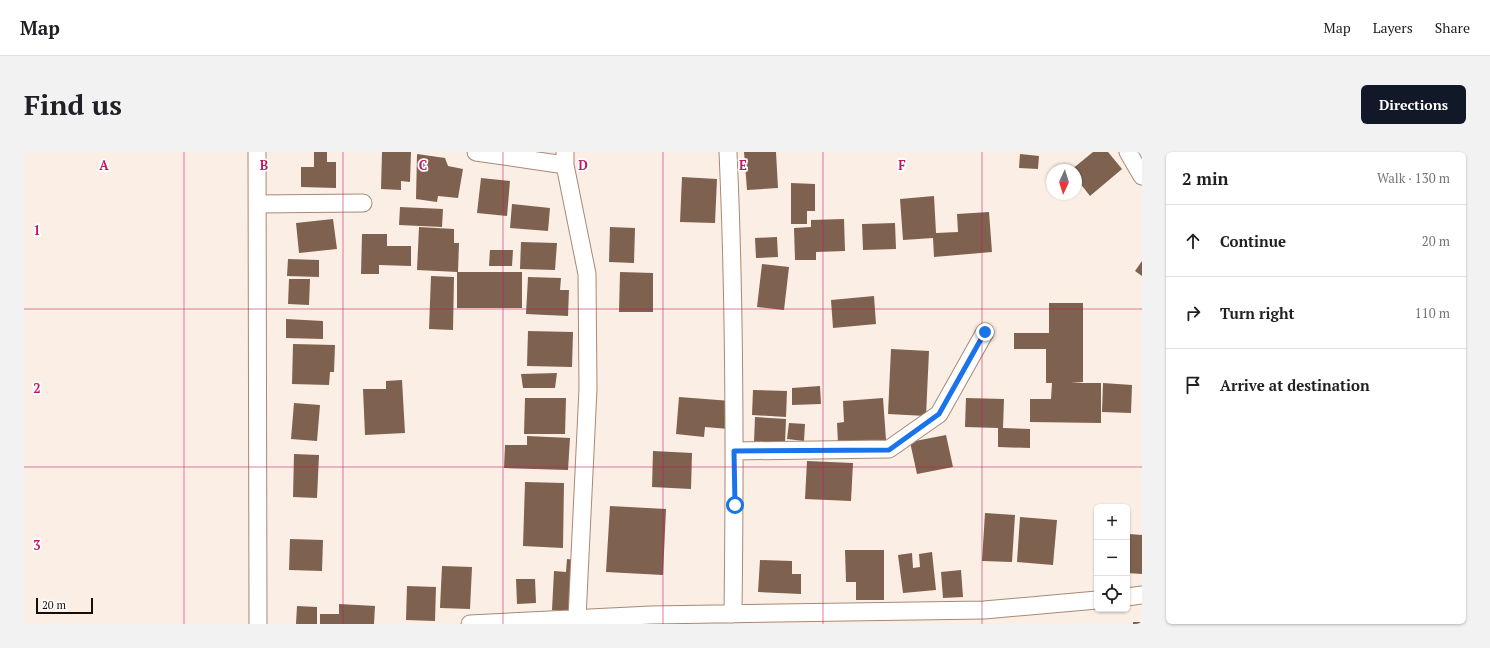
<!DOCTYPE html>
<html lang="en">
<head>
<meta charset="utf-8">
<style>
  body { margin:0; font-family:"PT Serif",serif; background:#f2f2f2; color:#202124 }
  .controls { position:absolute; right:12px; bottom:12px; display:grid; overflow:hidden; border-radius:6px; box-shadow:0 1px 3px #0004 }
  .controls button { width:36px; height:36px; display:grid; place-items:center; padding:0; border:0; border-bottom:1px solid #e0e0e0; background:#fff; color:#202124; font:20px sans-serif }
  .compass { position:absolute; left:1022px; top:12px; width:36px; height:36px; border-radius:50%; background:#fff; box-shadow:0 1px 3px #0004; rotate:184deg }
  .scale { position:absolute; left:12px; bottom:10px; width:57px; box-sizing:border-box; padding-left:4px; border:2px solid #180d06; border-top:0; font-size:11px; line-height:14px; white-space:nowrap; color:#180d06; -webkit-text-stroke:3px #fff; paint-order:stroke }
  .stop { position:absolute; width:12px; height:12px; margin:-9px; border:3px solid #1a73e8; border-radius:50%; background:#fff }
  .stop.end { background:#1a73e8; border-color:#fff; box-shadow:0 1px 4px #0008 }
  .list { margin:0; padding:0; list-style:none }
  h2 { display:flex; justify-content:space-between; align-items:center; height:52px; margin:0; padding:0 16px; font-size:17px }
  h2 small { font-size:13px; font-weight:400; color:#757577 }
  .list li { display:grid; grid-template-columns:26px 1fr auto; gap:12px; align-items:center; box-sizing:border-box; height:72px; padding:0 16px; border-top:1px solid #e0e0e0 }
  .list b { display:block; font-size:15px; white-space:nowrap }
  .list em { font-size:13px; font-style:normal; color:#757577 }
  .icon { flex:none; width:22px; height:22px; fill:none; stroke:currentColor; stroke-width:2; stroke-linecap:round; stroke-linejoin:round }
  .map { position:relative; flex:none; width:1118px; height:472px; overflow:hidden; border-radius:6px }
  header { display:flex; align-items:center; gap:24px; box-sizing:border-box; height:56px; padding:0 20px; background:#fff; border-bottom:1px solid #e0e0e0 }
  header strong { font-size:19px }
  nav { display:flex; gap:22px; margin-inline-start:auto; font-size:14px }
  .intro { display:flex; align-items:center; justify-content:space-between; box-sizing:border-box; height:96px; padding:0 24px }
  h1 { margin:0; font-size:28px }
  .button { padding:10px 18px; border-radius:6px; background:#111827; color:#fff; font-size:14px; font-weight:700 }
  main { display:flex; gap:24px; padding:0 24px }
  aside { flex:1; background:#fff; border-radius:6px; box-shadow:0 1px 3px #0004 }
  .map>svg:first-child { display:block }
</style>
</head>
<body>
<header>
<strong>Map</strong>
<nav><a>Map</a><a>Layers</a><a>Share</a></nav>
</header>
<div class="intro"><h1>Find us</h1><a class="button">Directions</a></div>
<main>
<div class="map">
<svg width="1118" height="472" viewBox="0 0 1118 472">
  <rect width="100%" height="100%" fill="#fbeee5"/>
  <path fill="#7e614e" d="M290,0H303V10H312V36L277,35V15H290Z
    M358,0H387L386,30L377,29V38L357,37Z
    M720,0H752L754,36L723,38Z
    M1069,0H1084L1098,17L1066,44L1052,26V18H1047Z
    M393,2L421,6L424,14L439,17L434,46L414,44L413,50L392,47Z
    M996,2L1015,4L1014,17L995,16Z
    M658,25L693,27L691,71L656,70Z
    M457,26L486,29L483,64L453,61Z
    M767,31L791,32V59H783V72H767Z
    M910,44L912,81L934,80L933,62L965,60L968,100L910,105L909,86L879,88L876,47Z
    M488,52L526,56L524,79L486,76Z
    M376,55L419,57L418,75L375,73Z
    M309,67L313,97L275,101L272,71Z
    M820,67L821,99L792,100V108H771L770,76L787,75V68Z
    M871,71L872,97L839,98L838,72Z
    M395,75L430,77V91H435L434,120L393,118Z
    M586,75L611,76L610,111L585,110Z
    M338,82H363V94H387V114L355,113V122H337Z
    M753,85L754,105L732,106L731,86Z
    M497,90L533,91L531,118L496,117Z
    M466,98H489L488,114H465Z
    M264,107L295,108V125L263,124Z
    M1118,109V124L1111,119Z
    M738,112L765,115L760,158L733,155Z
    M433,120H498V156H433Z
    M596,120L629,121V160H595Z
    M407,124L430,125L429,178L405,177Z
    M504,125L537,126L536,138H545L544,164L502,162Z
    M265,127H286L285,153L264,152Z
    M850,144L852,172L809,176L807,148Z
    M1025,151H1059V230L1047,231H1077V271L1006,270V247H1027L1028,231H1022V197H990V181H1025Z
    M262,167L299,169V187L262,186Z
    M504,179L549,180L548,215L503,214Z
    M269,192L311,193L310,220H306L305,233L268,232Z
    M867,197L905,199L902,264L864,262Z
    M533,221L531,236H499L497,222Z
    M378,228L381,281L341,283L339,237H362V229Z
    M1079,231L1108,233L1107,261L1078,260Z
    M796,234L797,252L768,253V236Z
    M729,238L763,239L762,265L728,263Z
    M655,245L707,249L705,277L681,275L680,285L652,282Z
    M501,246H542L541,282H500Z
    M859,246L862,288L814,291L813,271L820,270L819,249Z
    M942,246L980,247L979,276L1006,277V296L974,295V276L941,275Z
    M270,251L296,253L293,289L267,287Z
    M731,265L762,267L761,291L730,290Z
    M765,271L781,272L780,289L763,287Z
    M922,283L929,315L893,322L886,290Z
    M503,284L546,286L544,318L480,316L481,293H503Z
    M629,299L668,301L667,337L628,335Z
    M270,302L295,303L293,346L269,345Z
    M783,309L829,311L827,349L781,347Z
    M501,330L540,331L539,396L499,394Z
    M586,354L642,357L639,423L582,420Z
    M961,361L991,363L988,410L958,409Z
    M996,365L1033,368L1029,413L993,410Z
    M1105,382L1118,383V422L1103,421Z
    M266,387L299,388L298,419L265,418Z
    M821,398H860V448H832V430H822Z
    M908,400L912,438L879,441L874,403L888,401L889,416L896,415L895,402Z
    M543,407L553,408L551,459L528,458L530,419L542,420Z
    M736,408L768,409V422H777V442L734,440Z
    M418,414L448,415L446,457L416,456Z
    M937,418L939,445L919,446L917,420Z
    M492,427H511L512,451L493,452Z
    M383,434L412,435L411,469L382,468Z
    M315,452L351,454L350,472H296V462H315Z
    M273,454L293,455V472H272Z
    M1109,470H1118V472H1109Z"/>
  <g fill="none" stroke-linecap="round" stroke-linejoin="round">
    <g stroke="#a88975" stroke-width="19">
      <path id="minor" d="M233,0L234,472
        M452,0L541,13
        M541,0V13L563,122L564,237L553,466L563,470
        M704,0C711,154 711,308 709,462
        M1104,0L1118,24
        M233,52L339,51
        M710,299L865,297L915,262L961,180
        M1103,445L1118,443
        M446,472L627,463L960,458L1073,448"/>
    </g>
    <use href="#minor" stroke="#fff" stroke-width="17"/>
  </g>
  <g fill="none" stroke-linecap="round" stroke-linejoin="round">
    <path stroke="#1a73e8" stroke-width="5" d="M711,353L710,299L865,298L915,262L961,180"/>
  </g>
  <path fill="none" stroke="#c2185b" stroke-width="1" stroke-opacity="0.55" d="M160,0V472M319,0V472M479,0V472M639,0V472M799,0V472M958,0V472M0,157H1118M0,315H1118"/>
  <g font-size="13" text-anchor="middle" font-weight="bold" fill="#c2185b" stroke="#fff" stroke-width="3.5" stroke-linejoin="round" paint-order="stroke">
    <text x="80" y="18">A</text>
    <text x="240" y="18">B</text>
    <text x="399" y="18">C</text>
    <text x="559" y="18">D</text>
    <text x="719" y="18">E</text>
    <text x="878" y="18">F</text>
    <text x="13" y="83">1</text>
    <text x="13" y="241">2</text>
    <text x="13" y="398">3</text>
  </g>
</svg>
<div class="controls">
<button>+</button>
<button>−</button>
<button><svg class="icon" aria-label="locate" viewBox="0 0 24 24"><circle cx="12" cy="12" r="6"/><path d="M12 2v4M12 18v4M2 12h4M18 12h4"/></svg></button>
</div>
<svg class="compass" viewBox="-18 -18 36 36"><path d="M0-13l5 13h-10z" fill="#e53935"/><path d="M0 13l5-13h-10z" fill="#757577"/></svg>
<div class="scale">20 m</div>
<div class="stop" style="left:711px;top:353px"></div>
<div class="stop end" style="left:961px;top:180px"></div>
</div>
<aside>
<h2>2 min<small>Walk · 130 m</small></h2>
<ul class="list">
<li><svg class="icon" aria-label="ahead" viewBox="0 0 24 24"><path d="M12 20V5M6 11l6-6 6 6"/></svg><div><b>Continue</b></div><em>20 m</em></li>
<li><svg class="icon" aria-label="right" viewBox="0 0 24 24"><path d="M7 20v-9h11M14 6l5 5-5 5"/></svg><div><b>Turn right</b></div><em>110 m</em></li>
<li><svg class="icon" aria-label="arrive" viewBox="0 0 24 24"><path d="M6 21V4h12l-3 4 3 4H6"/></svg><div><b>Arrive at destination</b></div></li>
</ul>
</aside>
</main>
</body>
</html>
